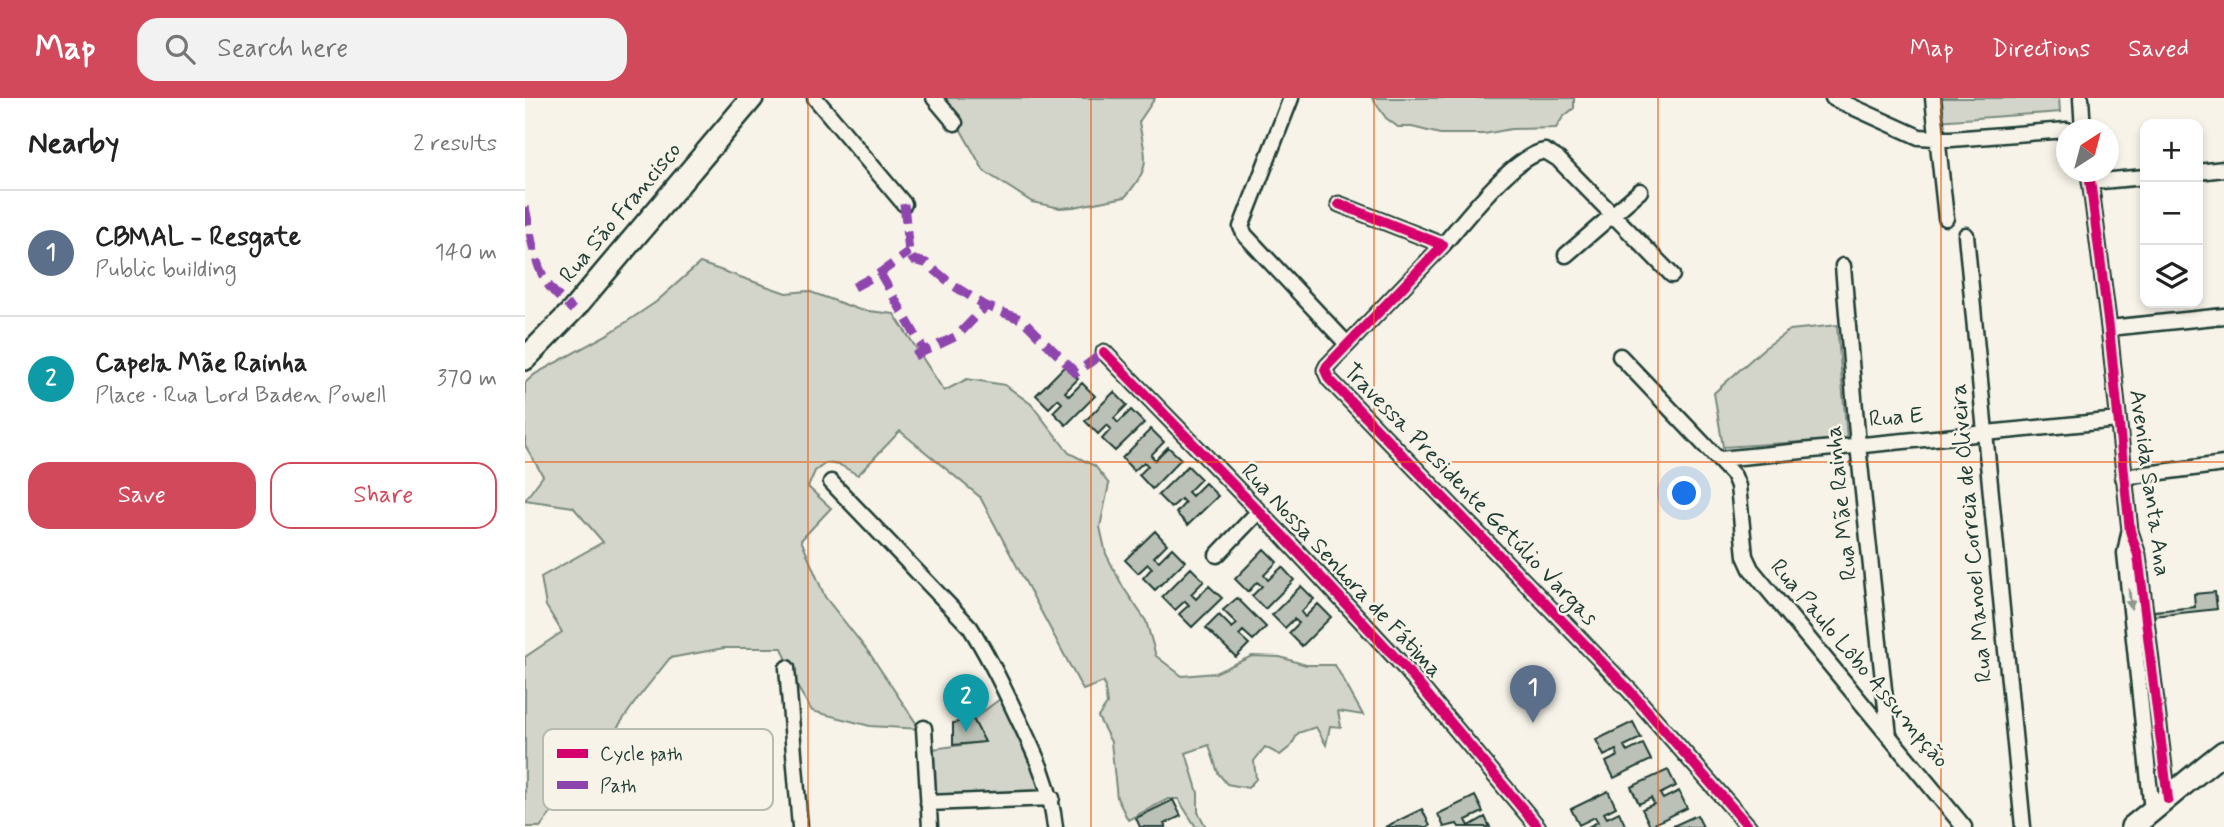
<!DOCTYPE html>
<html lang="en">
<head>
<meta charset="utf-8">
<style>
  body { margin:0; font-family:Mynerve,sans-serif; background:#f2f2f2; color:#222 }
  .controls { position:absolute; right:21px; top:21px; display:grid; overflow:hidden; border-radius:14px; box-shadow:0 4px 10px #0003 }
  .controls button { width:63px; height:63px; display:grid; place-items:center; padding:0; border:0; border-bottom:2px solid #e0e0e0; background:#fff; color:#222; font:35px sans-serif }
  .compass { position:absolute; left:1531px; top:21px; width:63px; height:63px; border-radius:50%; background:#fff; box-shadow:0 4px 10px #0003; rotate:36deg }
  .you { position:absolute; left:1160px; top:396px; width:24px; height:24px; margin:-18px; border:5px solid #fff; border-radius:50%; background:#1a73e8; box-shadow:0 0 0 10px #1a73e833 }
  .badge { display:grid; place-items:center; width:46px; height:46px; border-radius:50%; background:#d1495b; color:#fff; font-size:23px; font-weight:700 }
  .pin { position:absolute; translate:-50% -58px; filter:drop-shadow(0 2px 4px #0008) }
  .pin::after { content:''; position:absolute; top:37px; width:24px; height:21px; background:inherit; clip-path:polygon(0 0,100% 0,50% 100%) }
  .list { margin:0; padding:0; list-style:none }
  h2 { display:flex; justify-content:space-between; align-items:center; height:91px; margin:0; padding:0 28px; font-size:30px }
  h2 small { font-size:23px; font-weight:400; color:#767676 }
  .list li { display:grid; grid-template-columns:46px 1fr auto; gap:21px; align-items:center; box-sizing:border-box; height:126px; padding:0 28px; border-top:2px solid #e0e0e0 }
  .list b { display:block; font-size:26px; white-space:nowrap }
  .list p { margin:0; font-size:23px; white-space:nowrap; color:#767676 }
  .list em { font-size:23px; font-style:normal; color:#767676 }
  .actions { display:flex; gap:14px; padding:21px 28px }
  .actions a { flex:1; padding:16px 0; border:2px solid #d1495b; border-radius:21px; text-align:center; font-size:24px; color:#d1495b }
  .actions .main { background:#d1495b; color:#fff }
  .icon { flex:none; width:38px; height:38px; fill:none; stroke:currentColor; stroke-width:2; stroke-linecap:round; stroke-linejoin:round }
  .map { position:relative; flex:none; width:1699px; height:729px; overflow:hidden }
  header { display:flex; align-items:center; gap:42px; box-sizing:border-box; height:98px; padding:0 35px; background:#d1495b; color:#fff }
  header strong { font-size:33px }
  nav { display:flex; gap:38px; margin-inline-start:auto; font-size:24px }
  .search { width:490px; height:63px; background:#f2f2f2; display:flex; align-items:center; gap:18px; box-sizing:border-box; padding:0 24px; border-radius:21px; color:#767676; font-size:26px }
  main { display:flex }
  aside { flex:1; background:#fff }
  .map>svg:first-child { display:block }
</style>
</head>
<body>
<header>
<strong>Map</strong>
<div class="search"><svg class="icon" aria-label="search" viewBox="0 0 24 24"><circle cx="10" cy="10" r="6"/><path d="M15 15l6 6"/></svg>Search here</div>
<nav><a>Map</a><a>Directions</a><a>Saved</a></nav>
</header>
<main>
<aside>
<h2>Nearby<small>2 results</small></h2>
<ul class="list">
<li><span class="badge" style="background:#5c6f8a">1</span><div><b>CBMAL - Resgate</b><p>Public building</p></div><em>140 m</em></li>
<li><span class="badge" style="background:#0f9aa8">2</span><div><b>Capela Mãe Rainha</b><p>Place · Rua Lord Baden Powell</p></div><em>370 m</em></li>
</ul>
<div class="actions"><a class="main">Save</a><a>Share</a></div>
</aside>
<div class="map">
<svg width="1699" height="729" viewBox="0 0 1699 729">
  <rect width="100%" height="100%" fill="#f7f3e8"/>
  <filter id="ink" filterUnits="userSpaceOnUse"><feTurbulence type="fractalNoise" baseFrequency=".0143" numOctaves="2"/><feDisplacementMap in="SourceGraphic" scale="14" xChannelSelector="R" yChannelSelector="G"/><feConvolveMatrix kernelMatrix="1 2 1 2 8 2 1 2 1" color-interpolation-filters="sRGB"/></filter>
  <g filter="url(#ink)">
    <path fill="#d3d5ca" stroke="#79897f" stroke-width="2" d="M413,0H630L614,24C621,62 627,68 600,99L549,109L535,110L507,104L459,73L424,11Z
      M847,0H1049V10L1038,19L1031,30L986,31L959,36H915L887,29H873L861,20Z
      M1410,0H1534L1535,14L1412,23Z
      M175,165L261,195L283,193L335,212L369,216L419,293L442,281L480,287L506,306L544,355L570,368L584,386L575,429L581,456L598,489L621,523L631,558L657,578L690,575L727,558L755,559L781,567H810L838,617L813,613L816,629L805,628L801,647L791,629L773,635L766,648L755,657L740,649L729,663L731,681L723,690L702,686L693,675L684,647L661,655L673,695V714L681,729H671L653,701H643L603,722L592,700L586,644L573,619L582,606L579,584L558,592L455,399L375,333L333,377L315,367L301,365L290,373L283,389L306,410L276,442L300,499L345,556L395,631L345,628L287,613L273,590L257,550H199L145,560L113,600L78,650L15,729H0V559L37,534L21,508L16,479L78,444L48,409L0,402L18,378L0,347V285L10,276L85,235L131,204Z
      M1312,227L1322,341L1198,349L1189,295L1238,251L1265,232Z
      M475,601L520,694L410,697L407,651L459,644L448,621Z"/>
    <path fill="#bbc1b6" stroke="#1f3d34" stroke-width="2" d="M540,268L553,281L540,294L544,298L557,285L570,298L541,327L528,314L537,305L533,301L524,310L511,297Z
      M589,294L602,307L589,320L593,325L606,312L619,325L590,353L577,341L586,331L582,327L573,336L560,323Z
      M626,331L639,344L626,357L630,362L643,349L656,361L627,391L614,377L623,368L619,364L609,373L597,360Z
      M663,368L676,381L663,394L667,398L680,385L693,398L663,427L651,415L660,405L656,401L646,410L633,397Z
      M630,433L642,446L629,459L634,463L647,450L660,463L630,492L618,480L627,470L623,466L613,475L600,462Z
      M739,451L752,464L739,477L743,482L757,469L769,482L740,511L727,498L737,488L732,484L723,494L710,481Z
      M666,470L679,483L666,496L671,501L684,488L697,500L667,529L654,516L664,507L660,503L650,512L637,499Z
      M776,488L789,501L776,514L780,519L793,506L806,519L777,548L764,535L774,525L769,521L760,530L747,517Z
      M1690,494L1692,511L1629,518V513L1670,509L1669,496Z
      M712,500L741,529L728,542L718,533L714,537L724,546L711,559L681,530L694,517L707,530L712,526L698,512Z
      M448,621L460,644L428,647V625Z
      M1108,624L1116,640L1099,648L1102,654L1118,646L1126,662L1089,680L1081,664L1093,658L1091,652L1079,658L1071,642Z
      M1143,672L1151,688L1135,696L1138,701L1154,693L1162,710L1125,728L1117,711L1129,706L1126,700L1114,706L1106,689Z
      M1083,693L1091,709L1079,715L1082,720L1094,714L1101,729H1063L1073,724L1070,719L1054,727L1046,711Z
      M950,698L958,714L941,722L944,728L960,719L965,729H934L932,726L919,729L913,716Z
      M648,702L656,718L639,726L641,729H615L611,720Z
      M897,711L905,728L902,729H860Z
      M1172,717L1178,729H1146Z"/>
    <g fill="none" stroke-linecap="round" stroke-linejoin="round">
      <g stroke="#1f3d34" stroke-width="19">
        <path id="street" d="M290,0L379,106
          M409,0L430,25
          M766,0L716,129L720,137L822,246
          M1308,0L1394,39L1426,41L1542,32
          M1408,0L1421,120
          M1556,0L1558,32
          M1564,74L1584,230L1605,433L1613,457L1643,701
          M1673,74L1699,71
          M1565,84L1620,79
          M814,106L918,147L802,268L800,272L804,281L1105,593L1224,729
          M1441,137L1498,729
          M918,147C940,122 988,58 1020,53L1033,61L1147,177
          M1041,157L1115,93
          M1318,168L1333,347L1364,638
          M1584,230L1699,218
          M579,254L756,436L880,570L1013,729
          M1095,258L1209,378L1213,388L1220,458L1226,471L1439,729
          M1195,361L1593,322
          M1598,379L1699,366
          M306,384L445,529C463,557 477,586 491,616C510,656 525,684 530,729
          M1604,435L1600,455L1627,713
          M692,457L734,413
          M262,570L275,729
          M399,630L405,729
          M403,705L527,700"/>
      </g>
      <g stroke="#1f3d34" stroke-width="26">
        <path id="secondary" d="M0,261L48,212L227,0
          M1607,729C1639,704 1667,678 1699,654"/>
      </g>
      <use href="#street" stroke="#f7f3e8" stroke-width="14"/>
      <use href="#secondary" stroke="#f7f3e8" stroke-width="21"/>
      <path stroke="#8e44ad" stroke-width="9" stroke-dasharray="18 9" stroke-linecap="butt" d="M379,106L384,154L388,162L401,165L429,188L461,208L498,222L551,275L579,254
        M0,109C6,136 8,165 24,188C31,197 40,205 48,212
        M355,175L400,254
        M329,189L355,175L384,154
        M389,258L432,238L461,208"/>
      <g stroke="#f7f3e8" stroke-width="15">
        <path id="cycleway" d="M1564,74L1584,230L1605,433L1613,457L1643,701
          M814,106L918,147L802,268L800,272L804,281L1105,593L1224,729
          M579,254L756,436L880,570L1013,729"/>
      </g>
      <use href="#cycleway" stroke="#d6006c" stroke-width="10"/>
    </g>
    <defs><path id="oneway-solid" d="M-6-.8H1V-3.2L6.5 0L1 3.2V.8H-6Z" transform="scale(1.75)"/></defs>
    <use fill="#8b988e" href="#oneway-solid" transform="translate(1605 501) rotate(84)"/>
  </g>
  <path fill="none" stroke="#e8590c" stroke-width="2" stroke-opacity="0.55" d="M283,0V729M566,0V729M849,0V729M1133,0V729M1416,0V729M0,364H1699"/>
  <g text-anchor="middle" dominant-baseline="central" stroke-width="5" stroke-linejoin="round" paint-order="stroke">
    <g font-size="23" fill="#1f3d34" stroke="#f7f3e8">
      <text transform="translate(96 115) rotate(-50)">Rua São Francisco</text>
      <text transform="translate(1371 320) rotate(-5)">Rua E</text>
      <text transform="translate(1624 385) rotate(82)">Avenida Santa Ana</text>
      <text transform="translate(945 397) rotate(46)">Travessa Presidente Getúlio Vargas</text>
      <text transform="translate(1317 405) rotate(-96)">Rua Mãe Rainha</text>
      <text transform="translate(1447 435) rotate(-95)">Rua Manoel Correia de Oliveira</text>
      <text transform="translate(816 473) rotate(47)">Rua Nossa Senhora de Fátima</text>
      <text transform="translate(1334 566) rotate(50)">Rua Paulo Lôbo Assumpção</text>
    </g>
  </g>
  <rect x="18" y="631" width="230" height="81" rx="10" fill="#f7f3e8" stroke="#b6bcb2" stroke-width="2"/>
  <rect x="32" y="651" width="31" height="9" fill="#d6006c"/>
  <rect x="32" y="683" width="31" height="8" fill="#8e44ad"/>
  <g font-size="19" fill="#1f3d34">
    <text x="75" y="662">Cycle path</text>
    <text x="75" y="694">Path</text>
  </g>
</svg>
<div class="controls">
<button>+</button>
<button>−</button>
<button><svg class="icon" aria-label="layers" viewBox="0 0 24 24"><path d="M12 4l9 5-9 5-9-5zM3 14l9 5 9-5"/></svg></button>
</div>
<svg class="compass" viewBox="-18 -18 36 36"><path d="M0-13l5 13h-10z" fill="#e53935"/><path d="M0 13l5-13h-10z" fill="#767676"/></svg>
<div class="you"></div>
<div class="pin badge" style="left:1008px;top:625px;background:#5c6f8a">1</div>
<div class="pin badge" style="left:441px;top:634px;background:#0f9aa8">2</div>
</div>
</main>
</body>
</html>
